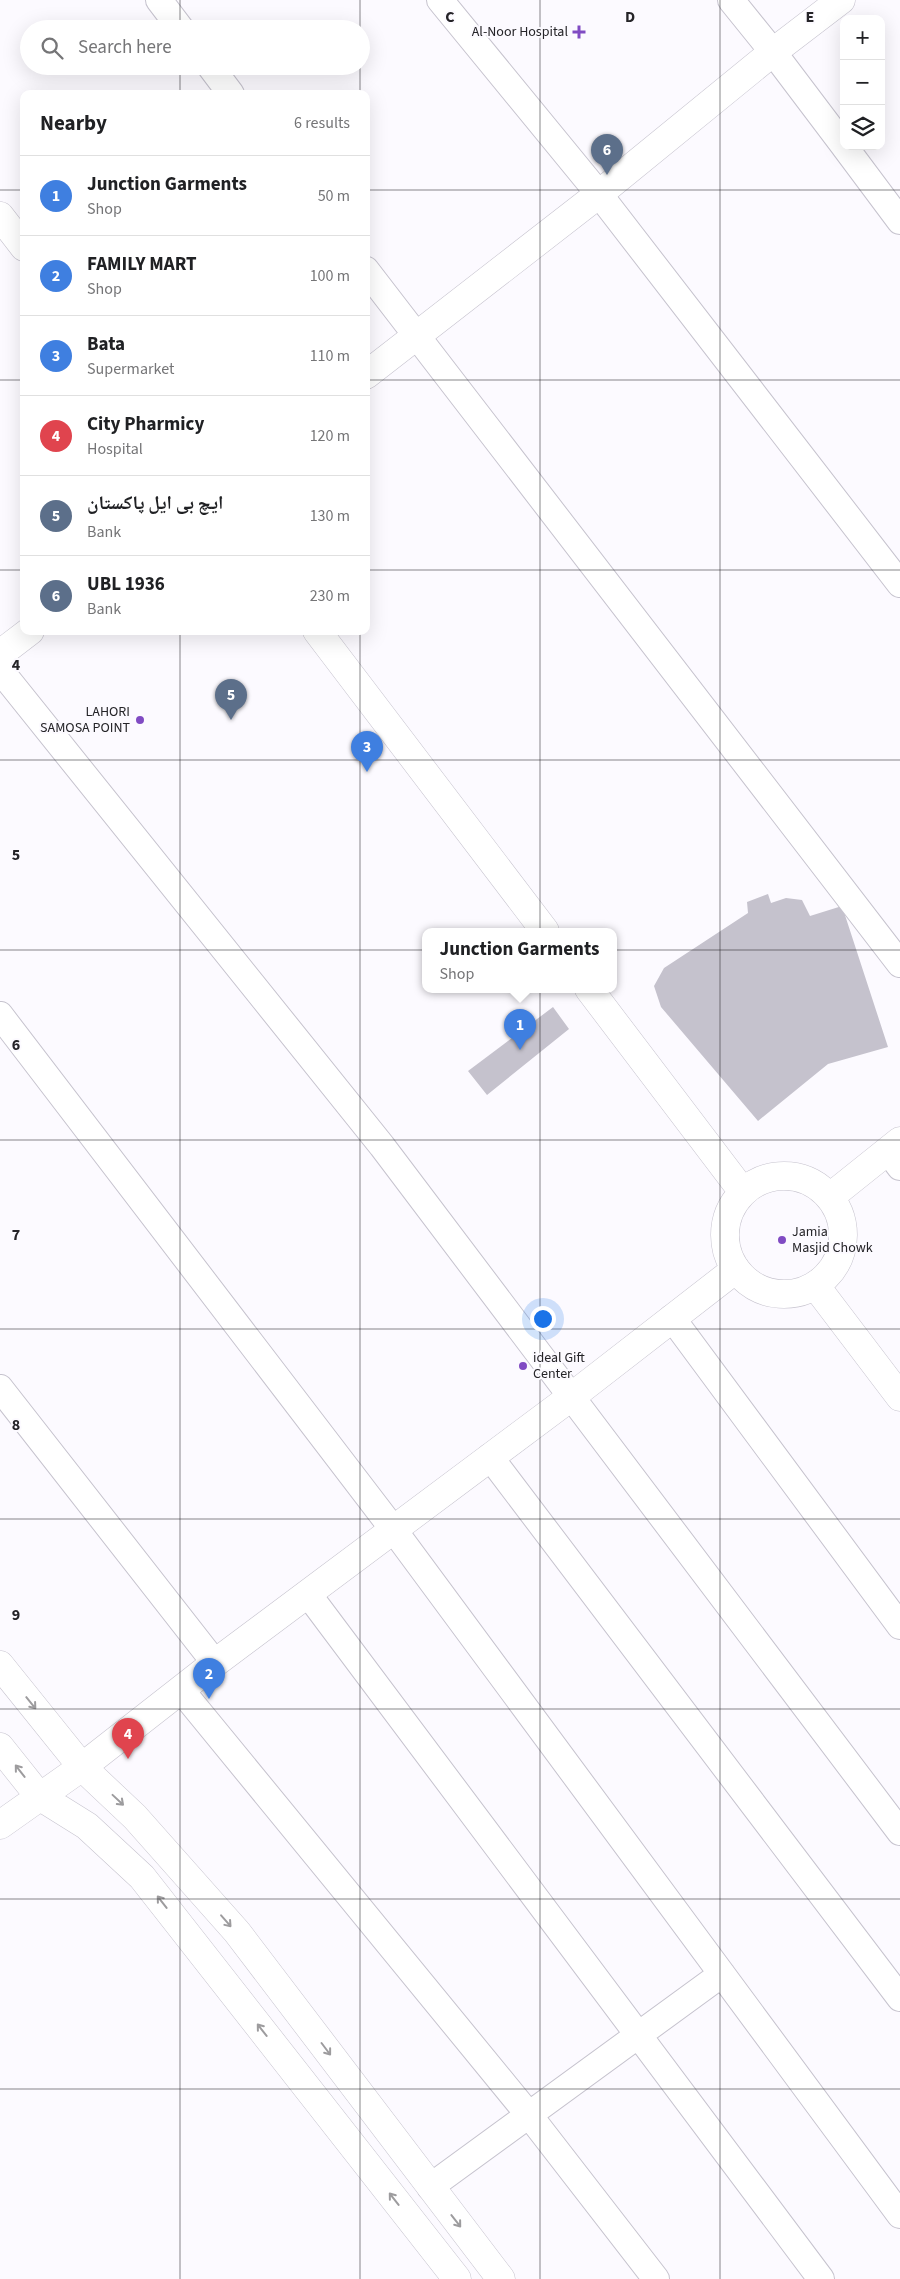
<!DOCTYPE html>
<html lang="en">
<head>
<meta charset="utf-8">
<style>
  body { margin:0; font-family:"Source Sans 3","Noto Naskh Arabic",sans-serif; background:#f6f6f6; color:#202124 }
  .controls { position:absolute; right:15px; top:15px; display:grid; overflow:hidden; border-radius:10px; box-shadow:0 5px 20px #0002 }
  .controls button { width:45px; height:45px; display:grid; place-items:center; padding:0; border:0; border-bottom:1px solid #e0e0e0; background:#fff; color:#202124; font:25px sans-serif }
  .you { position:absolute; left:542px; top:1318px; width:18px; height:18px; margin:-12px; border:4px solid #fff; border-radius:50%; background:#1a73e8; box-shadow:0 0 0 8px #1a73e833 }
  .badge { display:grid; place-items:center; width:32px; height:32px; border-radius:50%; background:#0b8043; color:#fff; font-size:16px; font-weight:700 }
  .pin { position:absolute; translate:-50% -41px; filter:drop-shadow(0 1px 2px #0008) }
  .pin::after { content:''; position:absolute; top:26px; width:18px; height:15px; background:inherit; clip-path:polygon(0 0,100% 0,50% 100%) }
  .popup { position:absolute; left:422px; top:928px; width:195px; height:65px; box-sizing:border-box; display:grid; place-content:center; border-radius:10px; background:#fff; filter:drop-shadow(0 1px 4px #0005); font-size:16px; white-space:nowrap; color:#757577 }
  .popup b { font-size:19px; color:#202124 }
  .popup::after { content:''; position:absolute; left:50%; top:100%; margin-left:-10px; border:10px solid transparent; border-top-color:#fff }
  .list { margin:0; padding:0; list-style:none }
  h2 { display:flex; justify-content:space-between; align-items:center; height:65px; margin:0; padding:0 20px; font-size:21px }
  h2 small { font-size:16px; font-weight:400; color:#757577 }
  .list li { display:grid; grid-template-columns:32px 1fr auto; gap:15px; align-items:center; box-sizing:border-box; height:80px; padding:0 20px; border-top:1px solid #e0e0e0 }
  .list b { display:block; font-size:19px; white-space:nowrap }
  .list p { margin:0; font-size:16px; white-space:nowrap; color:#757577 }
  .list em { font-size:16px; font-style:normal; color:#757577 }
  .icon { flex:none; width:28px; height:28px; fill:none; stroke:currentColor; stroke-width:2; stroke-linecap:round; stroke-linejoin:round }
  .map { position:relative; flex:none; width:900px; height:2279px; overflow:hidden }
  .search { position:absolute; background:#fff; box-shadow:0 5px 20px #0002; left:20px; top:20px; width:350px; height:55px; display:flex; align-items:center; gap:12px; box-sizing:border-box; padding:0 18px; border-radius:28px; color:#757577; font-size:19px }
  .panel { position:absolute; background:#fff; box-shadow:0 5px 20px #0002; left:20px; top:90px; width:350px; height:545px; border-radius:10px }
  .map>svg:first-child { display:block }
</style>
</head>
<body>
<div class="map">
<svg width="900" height="2279" viewBox="0 0 900 2279">
  <rect width="100%" height="100%" fill="#fcfaff"/>
  <path fill="#c5c2cd" d="M768,894L771,903L786,898L802,900L810,916L842,906L888,1047L828,1064L758,1121L661,1007L654,986L664,968L748,913L747,902Z
    M553,1007L569,1029L487,1095L468,1071Z"/>
  <g fill="none" stroke-linecap="round" stroke-linejoin="round">
    <g stroke="#c6c3ce" stroke-width="28">
      <path id="street" d="M159,0L181,29
        M440,0L599,194L900,584
        M731,0L773,52L844,146
        M210,66L231,94
        M844,146L900,221
        M366,270L900,964
        M0,670L382,1146L900,1832
        M0,1015L393,1529L900,2215
        M888,1151L900,1167
        M672,1318L900,1626
        M0,1388L215,1663
        M490,1457L900,1998
        M308,1594L821,2279
        M181,1690L529,2115L656,2279
        M430,2187L722,1974"/>
    </g>
    <g stroke="#c6c3ce" stroke-width="29">
      <path id="secondary" d="M0,216L24,247
        M366,375L599,194L773,52L841,0
        M317,631L545,931
        M0,654L30,631
        M589,989L743,1192
        M725 1235a59 59 0 1 1 118 0a59 59 0 1 1-118 0Z
        M830,1197L900,1141
        M815,1285L900,1397
        M0,1665L82,1767L135,1817L237,1932L501,2279
        M0,1747L39,1796L87,1826L142,1877L457,2279
        M0,1825L82,1767L215,1663L571,1397L736,1269"/>
    </g>
    <use href="#street" stroke="#fff" stroke-width="26"/>
    <use href="#secondary" stroke="#fff" stroke-width="28"/>
  </g>
  <defs><path id="oneway-shaft" d="M-6 0H5M1.5-3L5.5 0L1.5 3" fill="none" stroke-width="1.6" stroke-linecap="round" stroke-linejoin="round" transform="scale(1.25)"/></defs>
  <g stroke="#9d9c9e">
    <use href="#oneway-shaft" transform="translate(31 1703) rotate(51)"/>
    <use href="#oneway-shaft" transform="translate(20 1771) rotate(-128)"/>
    <use href="#oneway-shaft" transform="translate(118 1800) rotate(43)"/>
    <use href="#oneway-shaft" transform="translate(162 1902) rotate(-128)"/>
    <use href="#oneway-shaft" transform="translate(226 1921) rotate(49)"/>
    <use href="#oneway-shaft" transform="translate(262 2030) rotate(-128)"/>
    <use href="#oneway-shaft" transform="translate(326 2049) rotate(53)"/>
    <use href="#oneway-shaft" transform="translate(394 2199) rotate(-128)"/>
    <use href="#oneway-shaft" transform="translate(456 2221) rotate(52)"/>
  </g>
  <path fill="none" stroke="#252428" stroke-width="1" stroke-opacity="0.55" d="M180,0V29M360,0V29M540,0V2279M720,0V2279M180,66V94M360,66V94M0,190H24M366,190H900M0,380H24M366,380H900M0,570H24M366,570H900M180,631V2279M360,631V2279M0,760H900M0,950H900M0,1140H900M0,1329H900M0,1519H900M0,1709H900M0,1899H900M0,2089H900"/>
  <g fill="#804bc3" stroke="#fcfaff" stroke-width="2">
    <path d="M576.5 24.5h5v5h5v5h-5v5h-5v-5h-5v-5h5z"/>
    <circle cx="140" cy="720" r="5"/>
    <circle cx="782" cy="1240" r="5"/>
    <circle cx="523" cy="1366" r="5"/>
  </g>
  <g text-anchor="middle" dominant-baseline="central" stroke-width="4" stroke-linejoin="round" paint-order="stroke">
    <g font-size="14" fill="#252428" stroke="#fcfaff" text-anchor="end">
      <text x="568" y="32">Al-Noor Hospital</text>
      <text x="130" y="712">LAHORI<tspan x="130" dy="16">SAMOSA POINT</tspan></text>
      <text x="792" y="1232" text-anchor="start">Jamia<tspan x="792" dy="16">Masjid Chowk</tspan></text>
      <text x="533" y="1358" text-anchor="start">ideal Gift<tspan x="533" dy="16">Center</tspan></text>
    </g>
  </g>
  <g font-size="16" text-anchor="middle" font-weight="bold" fill="#252428" stroke="#fcfaff" stroke-width="4" stroke-linejoin="round" paint-order="stroke">
    <text x="450" y="22">C</text>
    <text x="630" y="22">D</text>
    <text x="810" y="22">E</text>
    <text x="16" y="670">4</text>
    <text x="16" y="860">5</text>
    <text x="16" y="1050">6</text>
    <text x="16" y="1240">7</text>
    <text x="16" y="1430">8</text>
    <text x="16" y="1620">9</text>
  </g>
</svg>
<div class="controls">
<button>+</button>
<button>−</button>
<button><svg class="icon" aria-label="layers" viewBox="0 0 24 24"><path d="M12 4l9 5-9 5-9-5zM3 14l9 5 9-5"/></svg></button>
</div>
<div class="you"></div>
<div class="pin badge" style="left:520px;top:1050px;background:#3f7fe0">1</div>
<div class="popup"><b>Junction Garments</b>Shop</div>
<div class="pin badge" style="left:209px;top:1699px;background:#3f7fe0">2</div>
<div class="pin badge" style="left:367px;top:772px;background:#3f7fe0">3</div>
<div class="pin badge" style="left:128px;top:1759px;background:#e0444e">4</div>
<div class="pin badge" style="left:231px;top:720px;background:#5c6f8a">5</div>
<div class="pin badge" style="left:607px;top:175px;background:#5c6f8a">6</div>
<div class="search"><svg class="icon" aria-label="search" viewBox="0 0 24 24"><circle cx="10" cy="10" r="6"/><path d="M15 15l6 6"/></svg>Search here</div>
<section class="panel">
<h2>Nearby<small>6 results</small></h2>
<ul class="list">
<li><span class="badge" style="background:#3f7fe0">1</span><div><b>Junction Garments</b><p>Shop</p></div><em>50 m</em></li>
<li><span class="badge" style="background:#3f7fe0">2</span><div><b>FAMILY MART</b><p>Shop</p></div><em>100 m</em></li>
<li><span class="badge" style="background:#3f7fe0">3</span><div><b>Bata</b><p>Supermarket</p></div><em>110 m</em></li>
<li><span class="badge" style="background:#e0444e">4</span><div><b>City Pharmicy</b><p>Hospital</p></div><em>120 m</em></li>
<li><span class="badge" style="background:#5c6f8a">5</span><div><b>ایچ بی ایل پاکستان</b><p>Bank</p></div><em>130 m</em></li>
<li><span class="badge" style="background:#5c6f8a">6</span><div><b>UBL 1936</b><p>Bank</p></div><em>230 m</em></li>
</ul>
</section>
</div>
</body>
</html>
